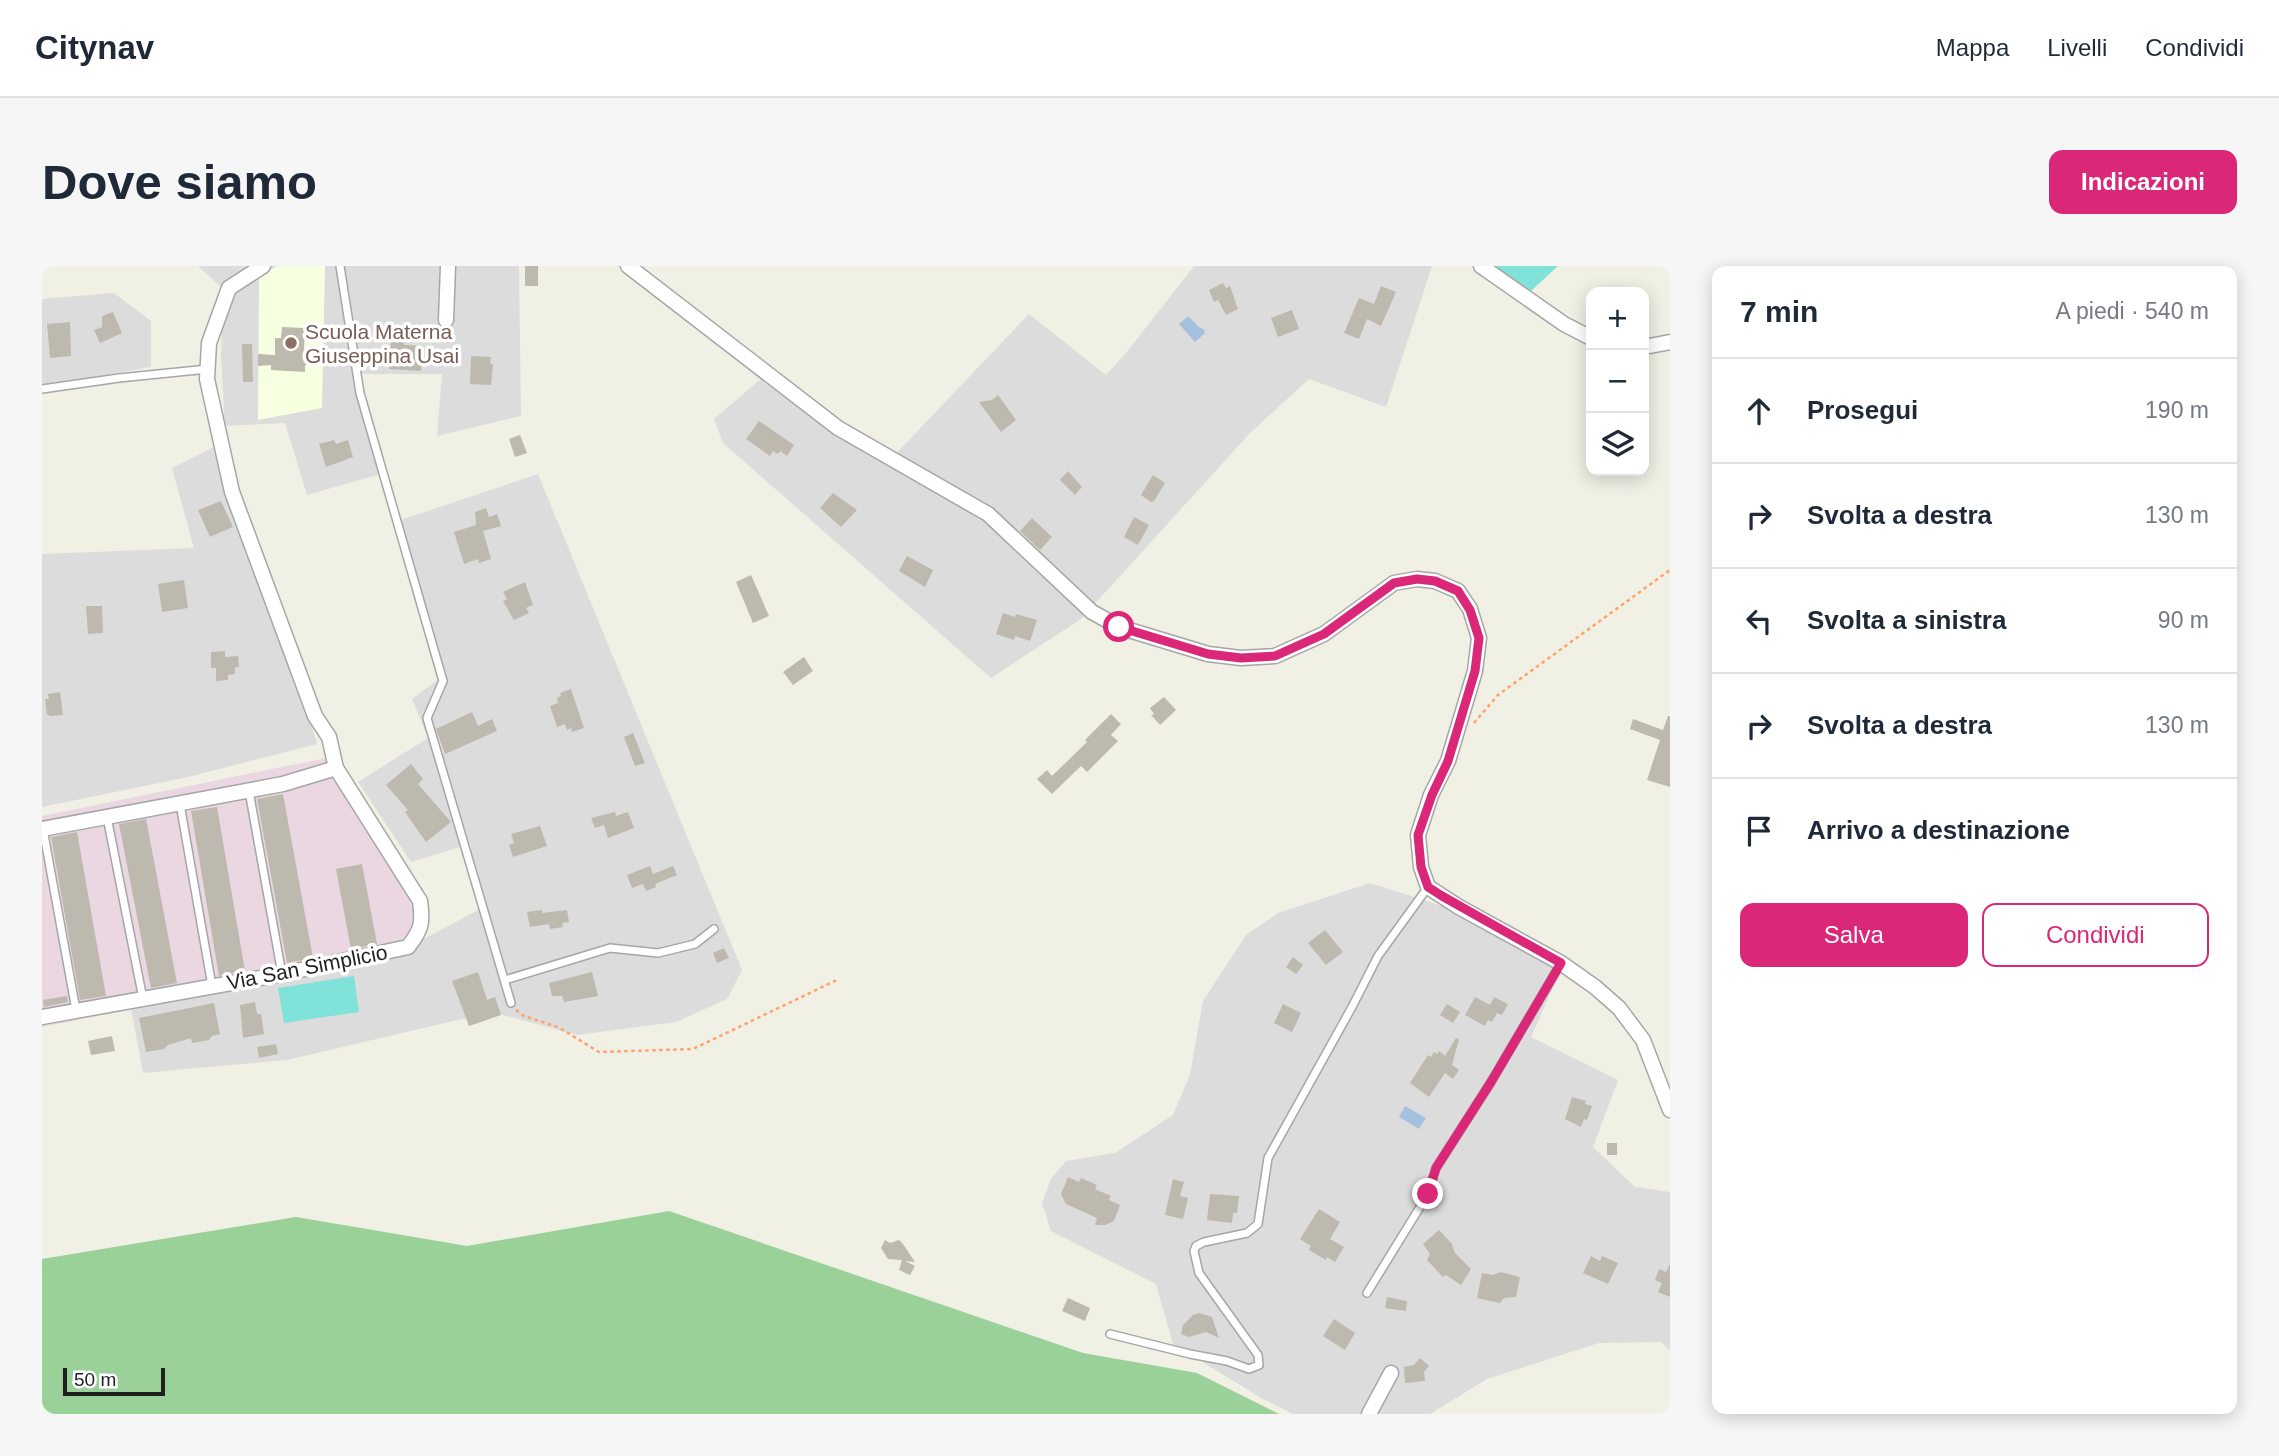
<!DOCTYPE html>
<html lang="it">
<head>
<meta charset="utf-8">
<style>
  body { margin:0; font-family:Helvetica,sans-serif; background:#f6f6f7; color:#1f2937 }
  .controls { position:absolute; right:21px; top:21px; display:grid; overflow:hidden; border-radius:14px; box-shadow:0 4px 18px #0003 }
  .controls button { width:63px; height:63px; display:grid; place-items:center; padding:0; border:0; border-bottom:2px solid #e0e1e3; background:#fff; color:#1f2937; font:35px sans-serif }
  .scale { position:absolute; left:21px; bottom:18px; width:102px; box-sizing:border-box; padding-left:7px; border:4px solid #1f1f1f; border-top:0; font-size:19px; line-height:24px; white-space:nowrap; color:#1f1f1f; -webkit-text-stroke:5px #fff; paint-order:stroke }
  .stop { position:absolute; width:21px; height:21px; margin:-16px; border:5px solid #db2777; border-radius:50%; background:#fff }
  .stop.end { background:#db2777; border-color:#fff; box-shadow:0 2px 7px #0008 }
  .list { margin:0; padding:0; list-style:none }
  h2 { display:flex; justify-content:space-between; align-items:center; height:91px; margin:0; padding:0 28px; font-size:30px }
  h2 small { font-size:23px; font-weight:400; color:#747a83 }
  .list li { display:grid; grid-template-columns:46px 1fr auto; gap:21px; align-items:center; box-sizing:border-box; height:105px; padding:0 28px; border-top:2px solid #e0e1e3 }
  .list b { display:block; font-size:26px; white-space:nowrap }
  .list em { font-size:23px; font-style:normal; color:#747a83 }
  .actions { display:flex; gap:14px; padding:21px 28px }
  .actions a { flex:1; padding:16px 0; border:2px solid #db2777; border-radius:14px; text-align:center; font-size:24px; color:#db2777 }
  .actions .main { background:#db2777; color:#fff }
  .icon { flex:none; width:38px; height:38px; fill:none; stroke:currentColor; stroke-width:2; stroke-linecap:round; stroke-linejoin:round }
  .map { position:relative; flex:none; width:1628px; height:1148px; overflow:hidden; border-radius:14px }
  header { display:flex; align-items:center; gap:42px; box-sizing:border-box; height:98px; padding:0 35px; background:#fff; border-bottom:2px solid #e0e1e3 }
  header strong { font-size:33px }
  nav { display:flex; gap:38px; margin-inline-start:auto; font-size:24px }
  .intro { display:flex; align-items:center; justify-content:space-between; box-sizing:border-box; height:168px; padding:0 42px }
  h1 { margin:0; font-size:49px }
  .button { padding:18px 32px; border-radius:14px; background:#db2777; color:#fff; font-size:24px; font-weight:700 }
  main { display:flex; gap:42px; padding:0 42px }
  aside { flex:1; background:#fff; border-radius:14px; box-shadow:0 4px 18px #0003 }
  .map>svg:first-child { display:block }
</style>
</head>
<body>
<header>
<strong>Citynav</strong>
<nav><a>Mappa</a><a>Livelli</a><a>Condividi</a></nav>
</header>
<div class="intro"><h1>Dove siamo</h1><a class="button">Indicazioni</a></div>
<main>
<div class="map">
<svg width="1628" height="1148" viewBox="0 0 1628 1148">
  <rect width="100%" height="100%" fill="#f0f0e5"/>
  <path fill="#dddcdc" d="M156,0H477L479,150L395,170L400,108H314L342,207L265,229L243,157L183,160L179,92L181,23Z
    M1152,0H1390L1344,141L1267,113L1208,167L1039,353L949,412L681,177L672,153L721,111L733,123L848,194L987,48L1064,109L1084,87Z
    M72,27L109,55V101L0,120V33Z
    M174,180L217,289L275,478L146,511L0,541V288L152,282L130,202Z
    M496,208L700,704L685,733L634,756L535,769L450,746L245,794L101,807L89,743L348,691L440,642L428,578L369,596L316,516L386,472L370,433L402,409L359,254Z
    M1328,617L1401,640L1518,706L1489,771L1576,814L1551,881L1593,921L1628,926V1084L1619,1076L1557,1077L1445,1113L1388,1148H1251L1221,1133L1131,1078L1114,1018L1009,965L1000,937L1009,913L1024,895L1073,887L1131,849L1148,809L1161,735L1204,669L1236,647Z"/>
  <path fill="#ead7e1" d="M289,491L374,616L384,653L348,691L0,761V550Z"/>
  <path fill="#f6ffdf" d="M235,0H283L280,142L216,154L217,11Z"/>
  <path fill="#99d198" d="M627,945L1041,1087L1155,1107L1237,1148H0V993L254,951L425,980Z"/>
  <path fill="#80e2d8" d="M1450,0H1516L1489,25Z
    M312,710L317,746L242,757L236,722Z"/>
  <path fill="#a4c1df" d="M1146,50L1157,61L1163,64L1162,68L1153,76L1137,58Z
    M1363,840L1384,852L1377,863L1357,851Z"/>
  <path fill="#bdb9ae" d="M483,0H496V20H483Z
    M1181,17L1184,22L1188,20L1196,43L1184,49L1176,34L1172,36L1167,24Z
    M1339,20L1354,26L1339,60L1325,53L1317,73L1302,67L1317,32L1332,38Z
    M1250,44L1257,63L1236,71L1229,52Z
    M71,46L80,67L58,77L52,64L60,61V50Z
    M28,56L29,90L8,92L5,58Z
    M240,61L263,62L262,84H267L266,99H263V106L229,104V99L216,100V88L233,89V72H239Z
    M349,75L362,76V79L382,80L379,105L347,103Z
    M200,78H210L211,116H201Z
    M429,90L449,91L448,98H451L449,119L428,118Z
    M956,129L974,154L959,166L937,136L950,134Z
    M717,155L752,179L745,190L738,185L736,188L731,185L728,190L704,173Z
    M478,169L485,187L473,191L467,173Z
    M292,174L294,178L306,174L311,191L284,201L277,178Z
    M1026,205L1040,221L1033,229L1018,214Z
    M1111,209L1123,217L1112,235L1109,236L1099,229Z
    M791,227L815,244L799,261L778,242Z
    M179,235L191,261L168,271L156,244Z
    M444,242L447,251L455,248L459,260L441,265L449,293L437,297L436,293L422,298L412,266L434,259L433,246Z
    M1092,251L1107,259L1096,279L1082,271Z
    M990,252L1010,271L998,284L978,265Z
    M865,290L891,304L883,321L857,305Z
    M709,309L727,350L711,357L694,316Z
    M142,314L146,342L120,346L116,318Z
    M483,316L491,339L484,342L487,347L472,354L461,335L465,333L461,326Z
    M44,340H60L61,367L46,368Z
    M961,347L973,351L974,348L995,354L988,375L973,370L972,374L954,368Z
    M183,385V391L196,390L197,401H193V408L186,409V414L174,415V402H169V386Z
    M762,391L771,405L751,419L741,406Z
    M529,423L542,462L530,466L529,462L525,464L523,458L515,461L508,440L516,437L515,432L519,430L518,427Z
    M18,426L21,449L8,450L5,448L3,433H7L6,428Z
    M1122,431L1134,444L1118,459L1109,449L1112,448L1108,442Z
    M430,446L436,460L450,453L455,465L403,488L394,463Z
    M1069,448L1079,458L1069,469L1076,475L1045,506L1039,500L1010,528L995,513L1005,504L1010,510L1045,476L1043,474Z
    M1626,450H1628V521L1605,514L1618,474L1588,463L1591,453L1621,464Z
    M591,467L603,497L593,500L582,471Z
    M369,498L381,513L376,518L409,556L384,576L363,546L366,544L344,519Z
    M241,528L271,692L245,697L215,533Z
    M175,541L203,705L177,710L149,545Z
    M573,546L574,550L586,546L592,562L566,572L562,559L553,562L549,552Z
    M104,553L135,717L109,722L77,558Z
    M498,560L505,580L471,591L467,579L472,577L469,568Z
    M35,566L64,730L38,734L9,571Z
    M320,598L335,678L309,683L294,603Z
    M608,600L611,608L631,600L635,609L613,618L614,621L604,625L601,618L590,622L585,609Z
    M500,644V647L525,644L527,656L520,657L521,661L508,663L507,658L488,661L485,646Z
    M1283,664L1301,686L1284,699L1266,677Z
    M682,682L687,692L675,697L671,687Z
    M1251,691L1261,699L1254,708L1244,701Z
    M436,706L445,734L453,731L459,749L427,760L410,715Z
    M550,706L556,730L522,736L520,730H510L507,717Z
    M25,730L26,736L2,741L1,734Z
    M1433,731L1448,739L1452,731L1466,738L1460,749L1455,747L1450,756L1446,754L1443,760L1423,749Z
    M213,736L215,748H219L222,768L201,772L198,739Z
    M172,737L178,768L170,770L167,774L150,777L149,772L126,779L122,783L104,786L97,752Z
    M1241,738L1259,747L1250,766L1232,757Z
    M1405,738L1418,746L1411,757L1398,749Z
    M70,770L73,785L49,789L46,775Z
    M1414,772L1417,773L1410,799L1417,804L1411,813L1403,807L1387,831L1368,817L1386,789L1389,791L1392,786L1395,788L1397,785L1403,790Z
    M234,778L236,788L217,792L215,781Z
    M1530,831L1544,835L1543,838L1550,840L1545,854L1542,853L1539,861L1523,853Z
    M1565,877H1575V889H1565Z
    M1026,911L1037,916L1039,912L1055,919L1053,923L1069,930L1067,934L1078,939L1072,955L1063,959H1053L1055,952L1024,938L1019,928Z
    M1131,913L1142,916L1138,930L1146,932L1141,953L1123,949Z
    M1168,928L1197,930L1195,947H1191L1190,957L1165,954Z
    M1277,943L1298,956L1288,973L1302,981L1293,996L1285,991L1284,994L1267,984L1269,980L1258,973Z
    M1397,964L1410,978L1413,987L1429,1003L1419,1019L1404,1009L1401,1011L1385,994L1388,988L1381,978Z
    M843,974L848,977L857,974L861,978L873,996L863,995L873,1000L868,1009L857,1004L860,994L846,993L839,982Z
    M1549,990L1558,995L1560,990L1576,997L1566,1018L1541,1007Z
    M1628,998V1031L1616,1026L1620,1017L1613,1014L1617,1003L1624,1006Z
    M1459,1006L1478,1011L1474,1031L1462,1032L1458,1037L1435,1032L1440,1007L1450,1009Z
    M1345,1031L1365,1035L1364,1045L1343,1042Z
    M1026,1032L1048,1042L1043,1055L1020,1045Z
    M1157,1047L1170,1051L1177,1072L1164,1066L1147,1071L1139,1068L1141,1059L1151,1049Z
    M1292,1053L1313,1067L1303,1084L1281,1070Z
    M1378,1092L1387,1100L1382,1106L1383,1115L1363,1117L1362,1101L1372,1099Z"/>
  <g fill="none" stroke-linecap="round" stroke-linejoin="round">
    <g stroke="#a6a6a6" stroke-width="10">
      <path id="service" d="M298,0L318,127L401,415L385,452L469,737
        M0,123L77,112L166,103
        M207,525L240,708
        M138,538L170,720
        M65,551L101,733
        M1,563L34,744
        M463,714L568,682L616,687L653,678L672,663
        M1325,1027L1386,928L1394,902L1449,816L1519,697
        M1068,1068L1148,1088L1185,1095L1207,1103L1217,1099L1216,1089L1157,1007L1152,985L1154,980L1162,976L1205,967L1216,958L1226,892L1310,741L1336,690L1386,621"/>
    </g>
    <g stroke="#a6a6a6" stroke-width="17">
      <path id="minor" d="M586,0L796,162L946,248L1050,346L1077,361L1166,388L1199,392L1233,390L1282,368L1352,317L1375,313L1393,315L1416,325L1428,343L1437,372L1433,405L1406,495L1389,529L1376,569L1379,601L1386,621L1417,641L1519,697L1553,721L1577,742L1601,774L1628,844
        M1439,0L1522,58L1549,72
        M404,54L406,0
        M1602,81L1628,76
        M0,563L241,518L294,502
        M0,751L240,708L366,681C380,663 381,657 378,635L294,502L287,471L273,450L190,226L165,113L167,77L187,22L221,0
        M1327,1148L1349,1107"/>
    </g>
    <path stroke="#ffa268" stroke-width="2.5" stroke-dasharray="3.5 3.5" stroke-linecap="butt" d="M1432,457L1456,429L1628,304
      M474,744L482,750L516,761L557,786L651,783L797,713"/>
    <use href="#service" stroke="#fff" stroke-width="7"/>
    <use href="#minor" stroke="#fff" stroke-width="14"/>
  </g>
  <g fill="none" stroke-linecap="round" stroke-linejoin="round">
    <path stroke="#db2777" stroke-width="9" d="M1077,361L1166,388L1199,392L1233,390L1282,368L1352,317L1375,313L1393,315L1416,325L1428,344L1437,372L1433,405L1406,495L1390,529L1376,569L1379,601L1386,621L1400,630L1519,697L1449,816L1394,902L1386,928"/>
  </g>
  <circle fill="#8d6e63" stroke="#fff" stroke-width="2.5" cx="249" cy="77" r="7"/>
  <g text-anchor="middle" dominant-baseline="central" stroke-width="7" stroke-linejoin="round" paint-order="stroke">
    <g font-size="21" fill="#785e54" stroke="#fff" text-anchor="start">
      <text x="263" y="65">Scuola Materna<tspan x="263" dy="24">Giuseppina Usai</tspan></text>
    </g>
    <g font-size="21" fill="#1f1f1f" stroke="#fff">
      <text transform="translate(265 701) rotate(-11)">Via San Simplicio</text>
    </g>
  </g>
</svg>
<div class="controls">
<button>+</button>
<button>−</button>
<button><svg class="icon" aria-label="layers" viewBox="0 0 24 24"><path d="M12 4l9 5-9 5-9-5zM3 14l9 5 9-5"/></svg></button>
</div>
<div class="scale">50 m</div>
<div class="stop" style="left:1077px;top:361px"></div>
<div class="stop end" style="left:1386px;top:928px"></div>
</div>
<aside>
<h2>7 min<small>A piedi · 540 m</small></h2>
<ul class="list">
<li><svg class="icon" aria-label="ahead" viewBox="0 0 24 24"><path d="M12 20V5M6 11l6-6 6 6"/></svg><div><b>Prosegui</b></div><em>190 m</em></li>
<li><svg class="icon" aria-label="right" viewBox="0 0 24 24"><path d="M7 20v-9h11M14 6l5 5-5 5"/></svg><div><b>Svolta a destra</b></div><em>130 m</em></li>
<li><svg class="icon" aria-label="left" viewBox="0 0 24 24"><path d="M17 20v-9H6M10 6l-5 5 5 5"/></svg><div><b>Svolta a sinistra</b></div><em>90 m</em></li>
<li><svg class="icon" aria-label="right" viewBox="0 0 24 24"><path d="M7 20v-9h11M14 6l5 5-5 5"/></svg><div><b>Svolta a destra</b></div><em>130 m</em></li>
<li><svg class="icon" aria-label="arrive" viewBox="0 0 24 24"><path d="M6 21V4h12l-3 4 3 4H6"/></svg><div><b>Arrivo a destinazione</b></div></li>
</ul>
<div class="actions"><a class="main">Salva</a><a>Condividi</a></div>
</aside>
</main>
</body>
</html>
